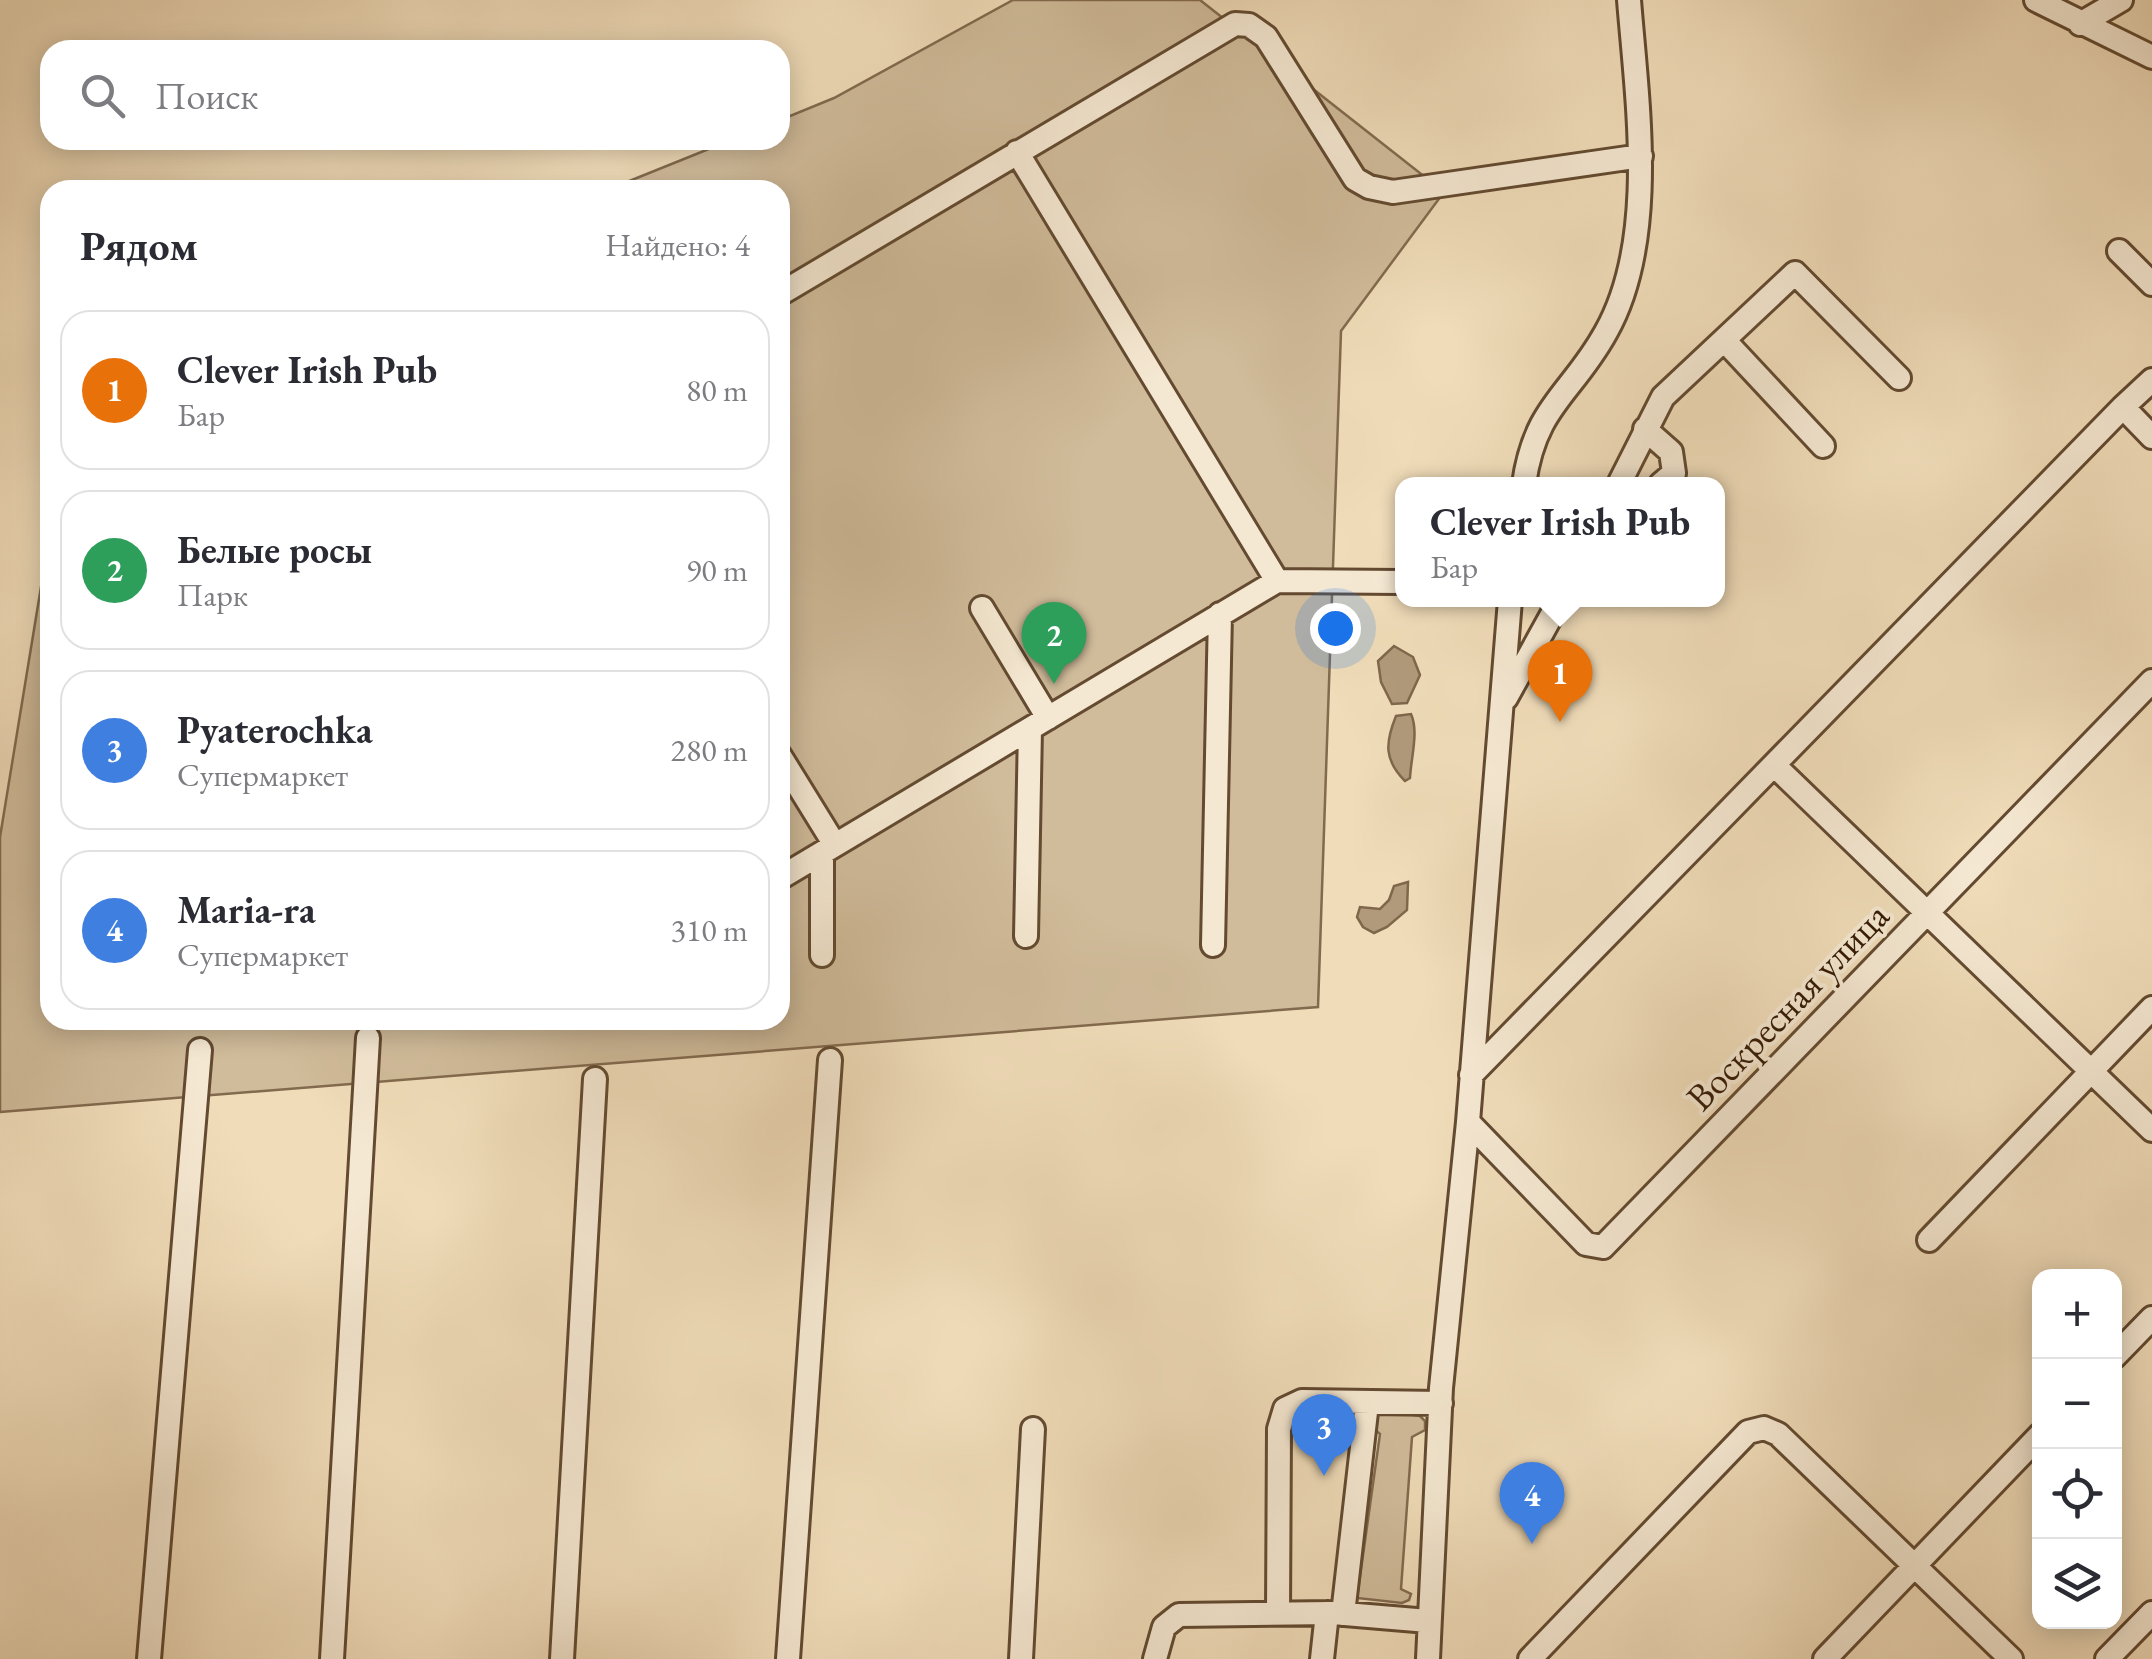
<!DOCTYPE html>
<html lang="ru">
<head>
<meta charset="utf-8">
<style>
  body { margin:0; font-family:"EB Garamond",serif; background:#f7f7f7; color:#2b2b33 }
  .controls { position:absolute; right:30px; bottom:30px; display:grid; overflow:hidden; border-radius:20px; box-shadow:0 5px 25px #0003 }
  .controls button { width:90px; height:90px; display:grid; place-items:center; padding:0; border:0; border-bottom:2px solid #e1e1e2; background:#fff; color:#2b2b33; font:50px sans-serif }
  .you { position:absolute; left:1335px; top:628px; width:35px; height:35px; margin:-25px; border:8px solid #fff; border-radius:50%; background:#1a73e8; box-shadow:0 0 0 15px #1a73e833 }
  .badge { display:grid; place-items:center; width:65px; height:65px; border-radius:50%; background:#d93025; color:#fff; font-size:32px; font-weight:700 }
  .pin { position:absolute; translate:-50% -82px; filter:drop-shadow(0 2px 5px #0008) }
  .pin::after { content:''; position:absolute; top:52px; width:35px; height:30px; background:inherit; clip-path:polygon(0 0,100% 0,50% 100%) }
  .popup { position:absolute; left:1395px; top:477px; width:330px; height:130px; box-sizing:border-box; display:grid; place-content:center; border-radius:20px; background:#fff; filter:drop-shadow(0 2px 8px #0005); font-size:32px; white-space:nowrap; color:#7c7c81 }
  .popup b { font-size:38px; color:#2b2b33 }
  .popup::after { content:''; position:absolute; left:50%; top:100%; margin-left:-20px; border:20px solid transparent; border-top-color:#fff }
  .list { margin:0; padding:0; list-style:none }
  h2 { display:flex; justify-content:space-between; align-items:center; height:130px; margin:0; padding:0 40px; font-size:42px }
  h2 small { font-size:32px; font-weight:400; color:#7c7c81 }
  .list li { display:grid; grid-template-columns:65px 1fr auto; gap:30px; align-items:center; box-sizing:border-box; height:160px; margin:0 20px 20px; padding:0 20px; border:2px solid #e1e1e2; border-radius:30px }
  .list b { display:block; font-size:38px; white-space:nowrap }
  .list p { margin:0; font-size:32px; white-space:nowrap; color:#7c7c81 }
  .list em { font-size:32px; font-style:normal; color:#7c7c81 }
  .icon { flex:none; width:55px; height:55px; fill:none; stroke:currentColor; stroke-width:2; stroke-linecap:round; stroke-linejoin:round }
  .map { position:relative; flex:none; width:2152px; height:1659px; overflow:hidden }
  .search { position:absolute; background:#fff; box-shadow:0 5px 25px #0003; left:40px; top:40px; width:750px; height:110px; display:flex; align-items:center; gap:25px; box-sizing:border-box; padding:0 35px; border-radius:30px; color:#7c7c81; font-size:38px }
  .panel { position:absolute; background:#fff; box-shadow:0 5px 25px #0003; left:40px; top:180px; width:750px; height:850px; border-radius:30px }
  .map>svg:first-child { display:block }
</style>
</head>
<body>
<div class="map">
<svg width="2152" height="1659" viewBox="0 0 2152 1659">
  <rect width="100%" height="100%" fill="#f0dcb9"/>
  <filter id="stains"><feTurbulence type="fractalNoise" baseFrequency=".002" numOctaves="4"/><feColorMatrix values="0 0 0 0 .2 0 0 0 0 .09 0 0 0 0 .02 0 0 0 .5 -.17"/></filter>
  <radialGradient id="worn" r=".72"><stop offset=".6" stop-color="#630" stop-opacity="0"/><stop offset="1" stop-color="#630" stop-opacity=".3"/></radialGradient>
  <path fill="#d0bb9a" stroke="#826a4e" stroke-width="2.5" d="M1013,0H1200L1444,192L1341,331L1318,1007L0,1112V837L50,532V1020H780V190H607L731,140H780V120L834,98Z
    M1377,1409L1420,1416L1425,1421V1430L1412,1437L1401,1589L1411,1594L1409,1600L1402,1603L1357,1598L1380,1434L1372,1427Z"/>
  <path fill="#b09a7b" stroke="#7e674b" stroke-width="2.5" d="M1394,646L1413,657L1420,675L1407,703L1392,704L1381,682L1378,661Z
    M1411,714C1419,732 1411,757 1410,778L1405,781C1384,760 1385,743 1396,716Z
    M1408,882L1407,910L1387,927L1374,933L1363,927L1357,917L1360,907L1380,909L1389,900L1394,886Z"/>
  <g fill="none" stroke-linecap="round" stroke-linejoin="round">
    <g stroke="#634a30" stroke-width="28">
      <path id="minor" d="M2036,0L2152,57
        M2080,24L2121,0
        M1017,152L1277,581
        M2119,251L2152,284
        M780,294L1235,24L1249,25L1266,37L1355,179L1369,187L1393,192L1641,156
        M1725,341L1823,446
        M2123,407L2152,437
        M1645,429L1671,452L1674,473L1661,484
        M1524,484C1535,405 1572,394 1606,332C1658,240 1637,101 1629,0
        M1619,484L1663,397L1795,273L1899,378
        M982,608L1048,718
        M1506,698L1560,600
        M780,756L835,845
        M1775,766L2152,1130
        M822,853V955
        M780,878L1277,581L1402,582
        M1026,936L1030,729
        M1213,945L1220,614
        M1471,1075L2123,407L2152,380
        M1468,1122L1586,1244L1603,1247L2152,681
        M1929,1240L2152,1008
        M2114,1357L2152,1318
        M1278,1613L1279,1429L1285,1409L1302,1401L1441,1403
        M1343,1614L1367,1403
        M149,1659L200,1050
        M332,1659L368,1038
        M562,1659L595,1079
        M788,1659L830,1060
        M1021,1659L1033,1429
        M1155,1659L1164,1627L1179,1615L1333,1613L1428,1621
        M1322,1659L1327,1613
        M1428,1659L1441,1388L1468,1122L1510,600
        M1530,1659L1748,1432L1764,1428L1778,1434L2011,1659
        M1825,1659L2040,1435
        M2107,1659L2152,1613"/>
    </g>
    <use href="#minor" stroke="#f5e8d2" stroke-width="22"/>
  </g>
  <g text-anchor="middle" dominant-baseline="central" stroke-width="8" stroke-linejoin="round" paint-order="stroke">
    <g font-size="38" fill="#341a03" stroke="#f5e8d2">
      <text transform="translate(1787 1006) rotate(-46)">Воскресная улица</text>
    </g>
  </g>
  <rect width="100%" height="100%" filter="url(#stains)"/>
  <rect width="100%" height="100%" fill="url(#worn)"/>
</svg>
<div class="controls">
<button>+</button>
<button>−</button>
<button><svg class="icon" aria-label="locate" viewBox="0 0 24 24"><circle cx="12" cy="12" r="6"/><path d="M12 2v4M12 18v4M2 12h4M18 12h4"/></svg></button>
<button><svg class="icon" aria-label="layers" viewBox="0 0 24 24"><path d="M12 4l9 5-9 5-9-5zM3 14l9 5 9-5"/></svg></button>
</div>
<div class="you"></div>
<div class="pin badge" style="left:1560px;top:722px;background:#e8710a">1</div>
<div class="popup"><b>Clever Irish Pub</b>Бар</div>
<div class="pin badge" style="left:1054px;top:684px;background:#2e9e5b">2</div>
<div class="pin badge" style="left:1324px;top:1476px;background:#3f7fe0">3</div>
<div class="pin badge" style="left:1532px;top:1544px;background:#3f7fe0">4</div>
<div class="search"><svg class="icon" aria-label="search" viewBox="0 0 24 24"><circle cx="10" cy="10" r="6"/><path d="M15 15l6 6"/></svg>Поиск</div>
<section class="panel">
<h2>Рядом<small>Найдено: 4</small></h2>
<ul class="list">
<li><span class="badge" style="background:#e8710a">1</span><div><b>Clever Irish Pub</b><p>Бар</p></div><em>80 m</em></li>
<li><span class="badge" style="background:#2e9e5b">2</span><div><b>Белые росы</b><p>Парк</p></div><em>90 m</em></li>
<li><span class="badge" style="background:#3f7fe0">3</span><div><b>Pyaterochka</b><p>Супермаркет</p></div><em>280 m</em></li>
<li><span class="badge" style="background:#3f7fe0">4</span><div><b>Maria-ra</b><p>Супермаркет</p></div><em>310 m</em></li>
</ul>
</section>
</div>
</body>
</html>
